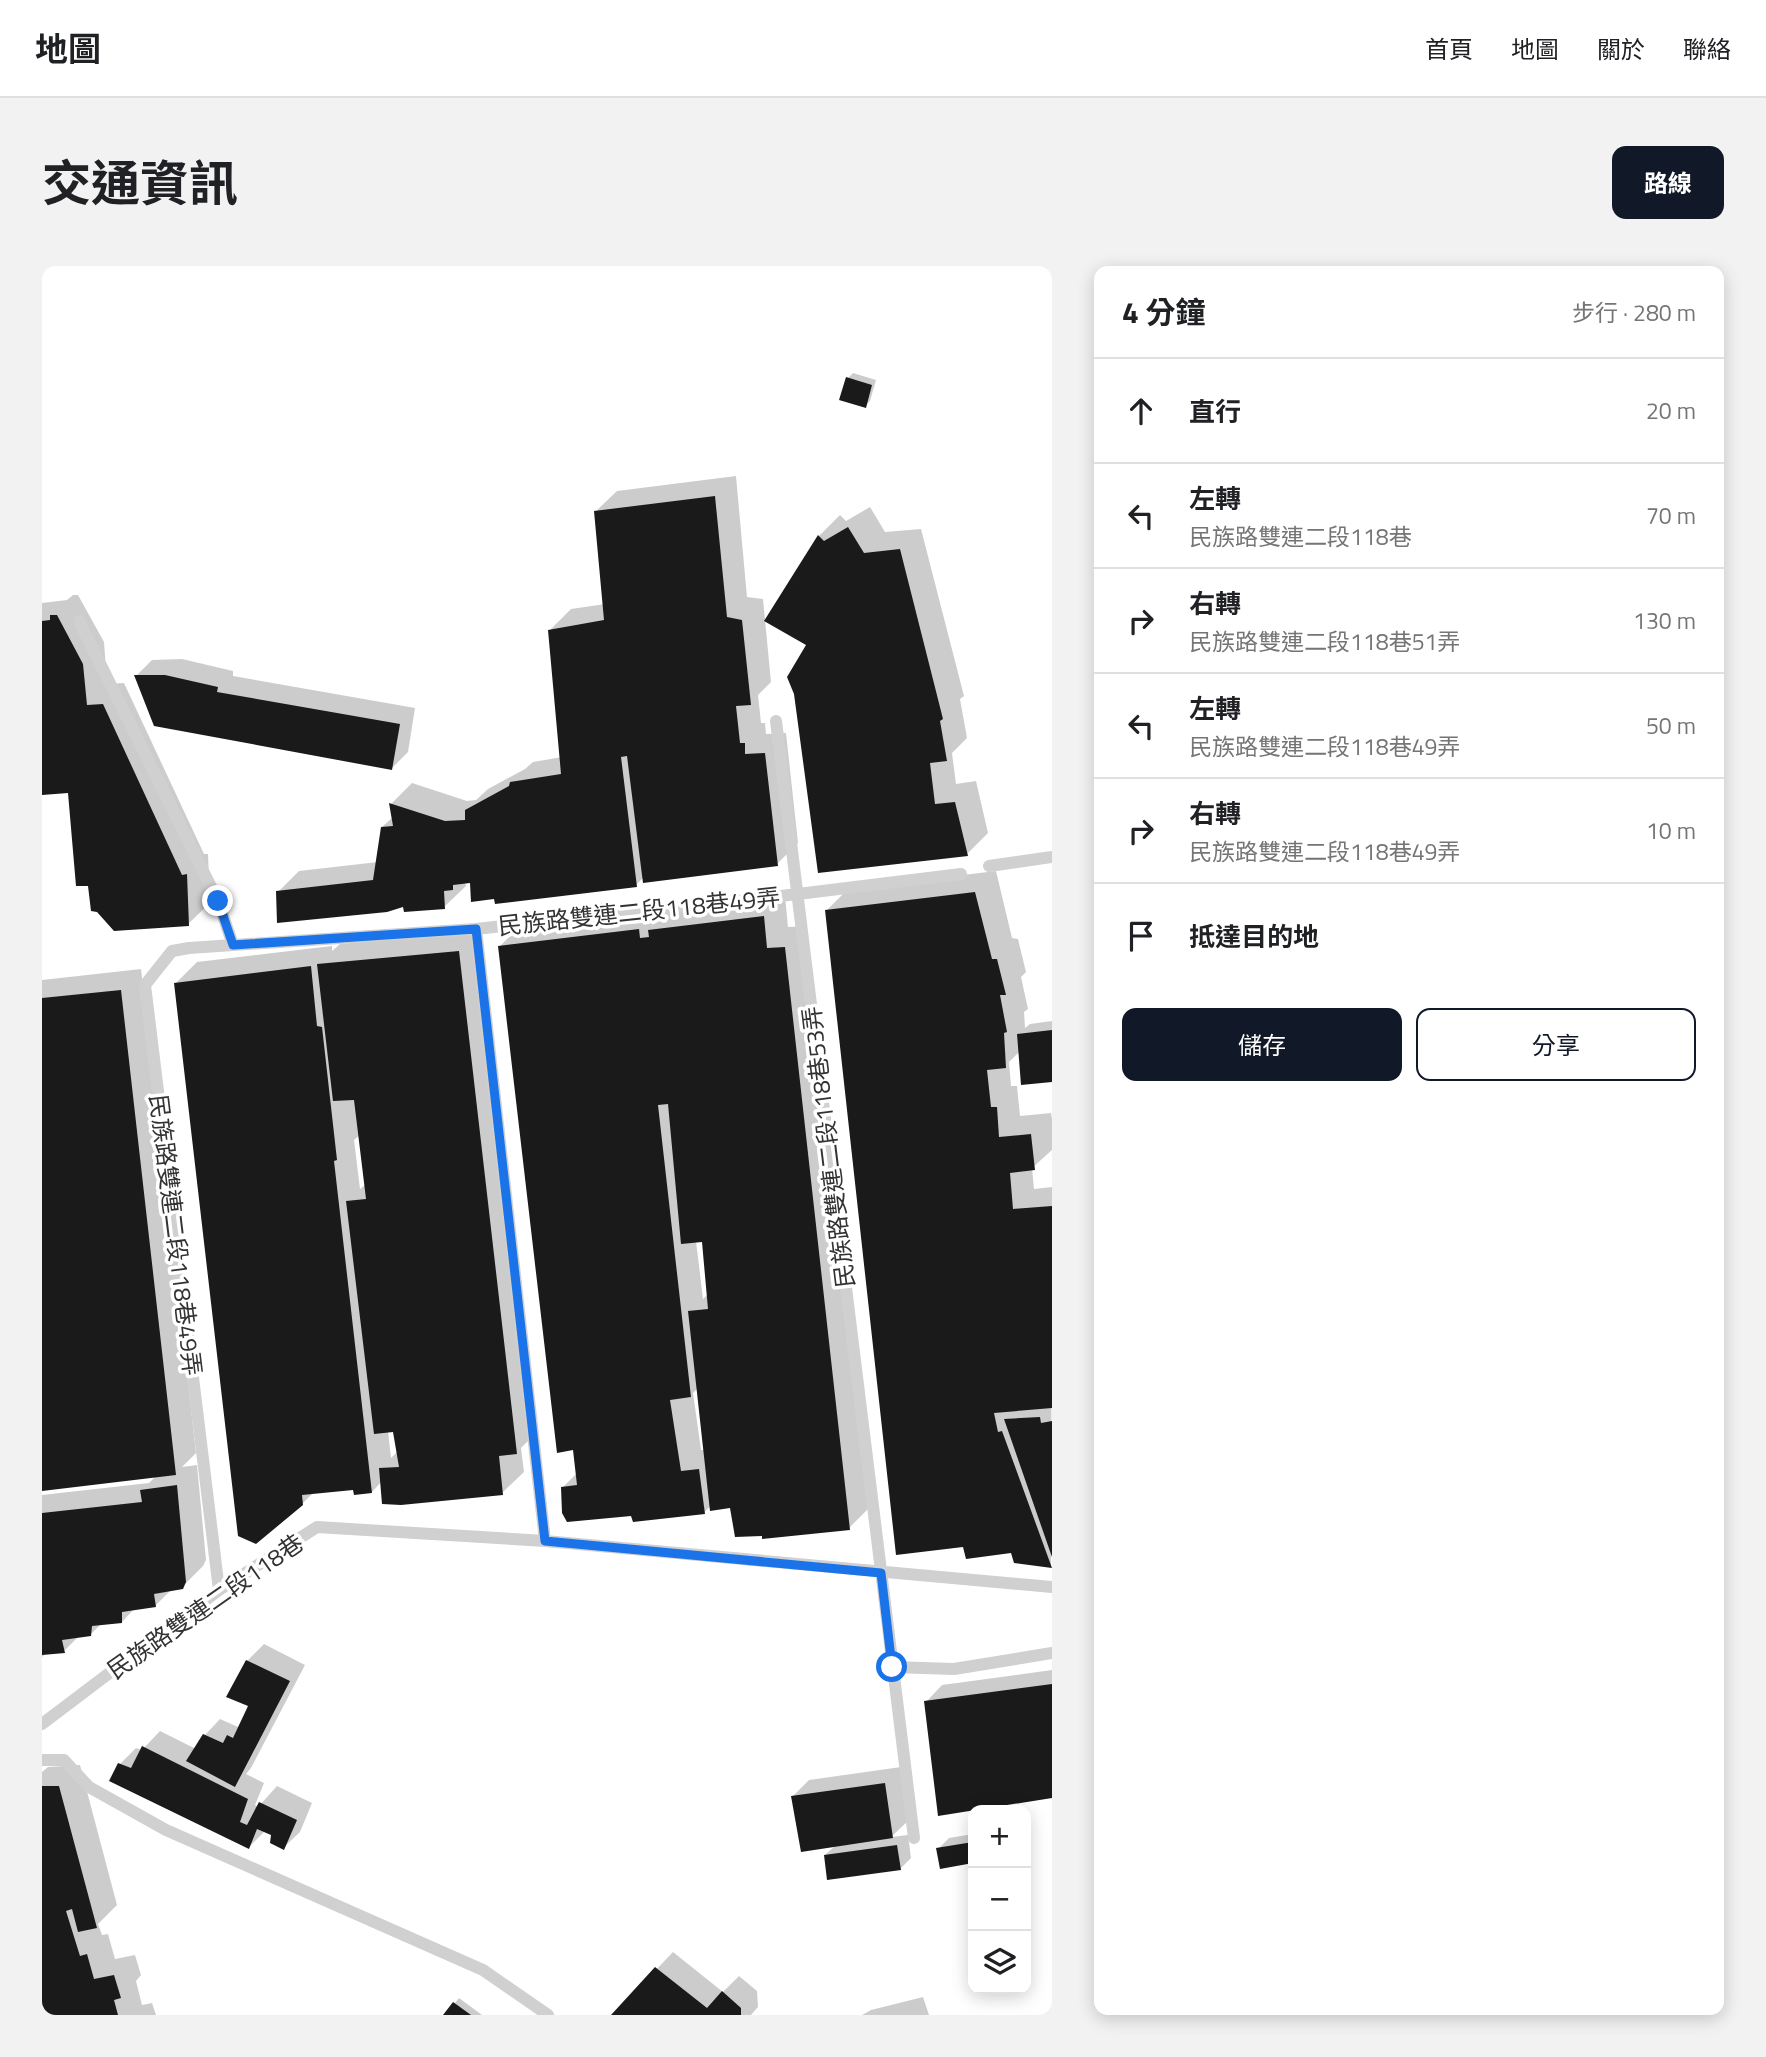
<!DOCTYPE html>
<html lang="zh-TW">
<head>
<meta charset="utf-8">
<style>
  body { margin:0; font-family:"Titillium Web","Noto Sans TC",sans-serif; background:#f2f2f2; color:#202124 }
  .controls { position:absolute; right:21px; bottom:21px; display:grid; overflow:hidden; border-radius:14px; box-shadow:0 4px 18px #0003 }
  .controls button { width:63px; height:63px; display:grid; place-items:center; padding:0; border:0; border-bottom:2px solid #e0e0e0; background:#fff; color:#202124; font:35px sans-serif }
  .stop { position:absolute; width:21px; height:21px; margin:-16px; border:5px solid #1a73e8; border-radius:50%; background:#fff }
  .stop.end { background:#1a73e8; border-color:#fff; box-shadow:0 2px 7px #0008 }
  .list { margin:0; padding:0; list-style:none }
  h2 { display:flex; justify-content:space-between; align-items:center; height:91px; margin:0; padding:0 28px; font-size:30px }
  h2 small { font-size:23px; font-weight:400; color:#757577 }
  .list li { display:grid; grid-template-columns:46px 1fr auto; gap:21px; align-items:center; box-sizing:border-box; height:105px; padding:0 28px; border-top:2px solid #e0e0e0 }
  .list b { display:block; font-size:26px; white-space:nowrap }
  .list p { margin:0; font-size:23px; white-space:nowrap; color:#757577 }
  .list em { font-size:23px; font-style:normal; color:#757577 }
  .actions { display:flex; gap:14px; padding:21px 28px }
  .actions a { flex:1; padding:16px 0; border:2px solid #111827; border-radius:14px; text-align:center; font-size:24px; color:#111827 }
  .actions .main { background:#111827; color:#fff }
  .icon { flex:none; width:38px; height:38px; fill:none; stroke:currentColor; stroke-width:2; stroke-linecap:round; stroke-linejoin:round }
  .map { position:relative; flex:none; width:1010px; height:1749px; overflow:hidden; border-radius:14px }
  header { display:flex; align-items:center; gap:42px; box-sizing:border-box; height:98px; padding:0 35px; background:#fff; border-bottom:2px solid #e0e0e0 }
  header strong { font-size:33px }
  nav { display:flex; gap:38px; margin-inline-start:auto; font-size:24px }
  .intro { display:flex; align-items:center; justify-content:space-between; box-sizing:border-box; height:168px; padding:0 42px }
  h1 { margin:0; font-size:49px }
  .button { padding:18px 32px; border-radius:14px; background:#111827; color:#fff; font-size:24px; font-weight:700 }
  main { display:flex; gap:42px; padding:0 42px }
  aside { flex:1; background:#fff; border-radius:14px; box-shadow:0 4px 18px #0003 }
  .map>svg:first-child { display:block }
</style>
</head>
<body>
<header>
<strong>地圖</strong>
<nav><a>首頁</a><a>地圖</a><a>關於</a><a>聯絡</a></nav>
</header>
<div class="intro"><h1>交通資訊</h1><a class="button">路線</a></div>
<main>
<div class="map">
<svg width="1010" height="1749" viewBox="0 0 1010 1749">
  <rect width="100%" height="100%" fill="#fff"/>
  <path fill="#0003" fill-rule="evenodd" d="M811,107L834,114L828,135L823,140L806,112Z
    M694,210L705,331L721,333L729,416L716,429L719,457H723L724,468L744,467L756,577L735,598L602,611L594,619L453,631L430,615L423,616L424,620L402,641L236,626L257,605L336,596L340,561L351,551L349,538L370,517L425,535L434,534L446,523L483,503L491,496L520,491L507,365L529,343L563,338L553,246L575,225Z
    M828,241L843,266L879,263L922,430L918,433L925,472L910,487L914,518L934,515L946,567L925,588L766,378L725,354L777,270L798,249L804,255Z
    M31,329H36L62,376L65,418L82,417L162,588H166L168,637L146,658L28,525L0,527V337L25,334Z
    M140,393L191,405V410L373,442L366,486L350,502L94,410L110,394Z
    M954,605L970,672L976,673L984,706L979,711L986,743L982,746L983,762L988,758L1010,755V814L978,785L967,796L969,820H975L978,850L1009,847L1010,853V884L990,902L992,923L1010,921L1009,1300L973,1296L785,644L806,623Z
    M743,630L746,661L764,660L828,1241L807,1262L689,1240H669L662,1246L591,1248L520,1222L535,1207L458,680L479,659L618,642L619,653L629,644ZM662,974L666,1028L661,1033L654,975ZM656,1122L663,1184H659L651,1127Z
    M437,665L496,1165L479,1182L482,1206L460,1227L340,1215L330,1226L312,1222L272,1226L260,1238L133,718L155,696L290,680V685L298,678ZM318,869L324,918L318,923L312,874ZM352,1164L356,1185L349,1192L346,1165Z
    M99,703L154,1187L140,1201L155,1199L164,1294L161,1300L140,1321L130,1323L113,1340L93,1342L80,1356L59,1358L48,1369L37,1370L22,1385L4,1387L0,1391V1229L107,1217L114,1210L0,1223V714Z
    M222,1378L263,1399L209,1502L204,1508L222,1517L213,1539L216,1541L235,1520L270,1537L258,1566L241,1582L231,1568L223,1565L207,1581L78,1498L94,1482L100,1484L118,1465L154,1483L162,1470L178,1453L196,1461L208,1439L205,1395Z
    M1010,1404V1530L884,1436L900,1419Z
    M38,1499L75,1639L56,1658L60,1669L66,1668L73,1693L93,1689L99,1709L94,1715L100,1739L110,1737L114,1749H0V1506L6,1501Z
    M859,1501L867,1554L849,1571L866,1569L869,1592L858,1603L783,1589L794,1579L750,1531L767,1514Z
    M931,1568V1596L899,1601L896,1583L907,1572Z
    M631,1686L681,1726L697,1710L715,1725L716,1741L709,1749H571Z
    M881,1731L887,1749H820L829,1744Z
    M417,1732L440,1749H403Z"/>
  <path fill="#1a1a1a" d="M804,111L830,119L824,142L797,134Z
    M673,230L685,351L700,354L709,439L694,440L698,477H703V488L723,487L736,600L601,617L585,490L579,491L595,621L453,638L452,633L429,636L428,617L411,619V624L402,625L403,643L362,646L361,641L345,646L235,657L234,625L331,614L339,561L351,560L347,537L403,555L423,554V544L467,520L468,516L519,508L506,364L562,354L552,245Z
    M806,261L822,287L858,283L901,453L898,455L905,495L888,497L893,538L913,536L926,590L776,607L752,428L745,411L764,379L722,355L776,269L782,275Z
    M8,349H15L41,398L45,439L61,438L140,609L145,608L147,660L72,665L55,646L49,645L46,620H34L26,527L0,529V355L8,354Z
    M92,409H123L176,421L175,426L358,458L350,504L112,460Z
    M933,626L950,693H955L964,729H958L965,766L962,767L964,802L945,804L949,841H955L957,871L989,868L993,904L968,907L971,943L1010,940V1142L952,1147L956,1166L960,1165L1010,1302L972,1297L969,1287L924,1293L921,1281L854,1289L783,644Z
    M722,650L725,682L743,681L808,1264L720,1273V1270L693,1271L688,1242L668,1245L646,1045L666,1043L660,976L639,978L626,838L616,839L649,1131L628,1134L639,1205L657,1203L663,1248L591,1256L589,1250L525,1256L520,1247L519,1221L535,1219L531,1184L515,1187L456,680L597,663L598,672L607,671L606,664Z
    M417,685L475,1188L457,1190L461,1229L359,1239L340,1238L337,1202L357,1201L351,1166L332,1168L304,935L324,933L312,834L291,835L275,698Z
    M269,700L275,760L280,761L295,894L292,895L330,1227L312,1229L311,1224L260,1229L261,1239L214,1278L196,1270L132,717Z
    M79,724L134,1209L0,1225V732Z
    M1010,764V816L979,819L975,768Z
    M998,1151L999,1157L1010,1155V1291L962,1153Z
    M135,1219L144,1316L141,1323L112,1328L114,1341L80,1346V1357L50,1360L49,1370L20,1374L23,1387L0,1389V1247L100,1236L98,1224Z
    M204,1394L248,1415L193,1521L144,1495L161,1468L181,1477L185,1469L191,1472L206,1440L184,1431Z
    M1010,1418V1532L896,1550L882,1435Z
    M100,1480L206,1533L198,1556L205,1559L217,1536L255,1554L242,1584L228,1577L229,1569L215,1563L207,1583L67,1515L76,1497L89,1502Z
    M843,1517L851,1572L759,1586L749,1530Z
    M0,1520H17L55,1662L36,1666L30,1643L24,1645L38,1690L45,1688L52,1713L72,1709L79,1732L72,1734L76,1749H0Z
    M931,1576V1597L898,1603L894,1582Z
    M855,1579L859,1604L785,1614L782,1589Z
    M613,1701L665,1742L680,1725L699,1742V1749H569Z
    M411,1736L429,1749H401Z"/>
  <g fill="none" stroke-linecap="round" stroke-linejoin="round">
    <path stroke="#d0d0d0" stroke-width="12" d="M37,355L176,635L191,679
      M734,455L872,1572
      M947,600L1010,591
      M434,663L503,1275
      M177,1324L103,719L130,685L147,682L434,663L756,628L919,608
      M850,1401L912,1403L1010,1387
      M0,1458L177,1324L275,1261L503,1275L1010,1321
      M0,1494H22L47,1521L124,1564L441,1704L506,1749"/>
  </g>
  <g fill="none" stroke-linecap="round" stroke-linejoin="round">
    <path stroke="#1a73e8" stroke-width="9" d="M176,635L191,679L434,663L503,1275L839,1307L850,1401"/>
  </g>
  <g text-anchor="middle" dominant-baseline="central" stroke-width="7" stroke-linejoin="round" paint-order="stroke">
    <g font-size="24" fill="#333" stroke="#fff">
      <text transform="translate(597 645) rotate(-6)">民族路雙連二段118巷49弄</text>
      <text transform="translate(786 881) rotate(-97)">民族路雙連二段118巷53弄</text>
      <text transform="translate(134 969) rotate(83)">民族路雙連二段118巷49弄</text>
      <text transform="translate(163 1340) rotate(-35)">民族路雙連二段118巷</text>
    </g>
  </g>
</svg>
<div class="controls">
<button>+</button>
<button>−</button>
<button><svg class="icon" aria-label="layers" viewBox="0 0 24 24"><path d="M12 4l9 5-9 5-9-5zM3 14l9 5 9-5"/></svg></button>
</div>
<div class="stop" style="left:850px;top:1401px"></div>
<div class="stop end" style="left:176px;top:635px"></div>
</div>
<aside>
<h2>4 分鐘<small>步行 · 280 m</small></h2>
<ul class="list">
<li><svg class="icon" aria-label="ahead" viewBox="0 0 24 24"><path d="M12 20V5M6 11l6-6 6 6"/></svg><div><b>直行</b></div><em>20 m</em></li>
<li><svg class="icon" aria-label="left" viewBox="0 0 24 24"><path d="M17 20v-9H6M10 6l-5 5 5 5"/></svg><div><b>左轉</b><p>民族路雙連二段118巷</p></div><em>70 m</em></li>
<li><svg class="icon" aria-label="right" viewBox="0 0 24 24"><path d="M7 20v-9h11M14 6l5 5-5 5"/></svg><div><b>右轉</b><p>民族路雙連二段118巷51弄</p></div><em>130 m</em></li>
<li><svg class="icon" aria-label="left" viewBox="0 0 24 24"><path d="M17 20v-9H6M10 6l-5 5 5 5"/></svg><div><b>左轉</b><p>民族路雙連二段118巷49弄</p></div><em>50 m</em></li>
<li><svg class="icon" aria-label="right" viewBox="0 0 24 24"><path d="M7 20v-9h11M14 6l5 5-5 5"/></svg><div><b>右轉</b><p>民族路雙連二段118巷49弄</p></div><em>10 m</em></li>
<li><svg class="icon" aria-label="arrive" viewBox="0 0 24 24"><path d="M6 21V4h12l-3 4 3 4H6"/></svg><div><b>抵達目的地</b></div></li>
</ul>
<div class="actions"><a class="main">儲存</a><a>分享</a></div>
</aside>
</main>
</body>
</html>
